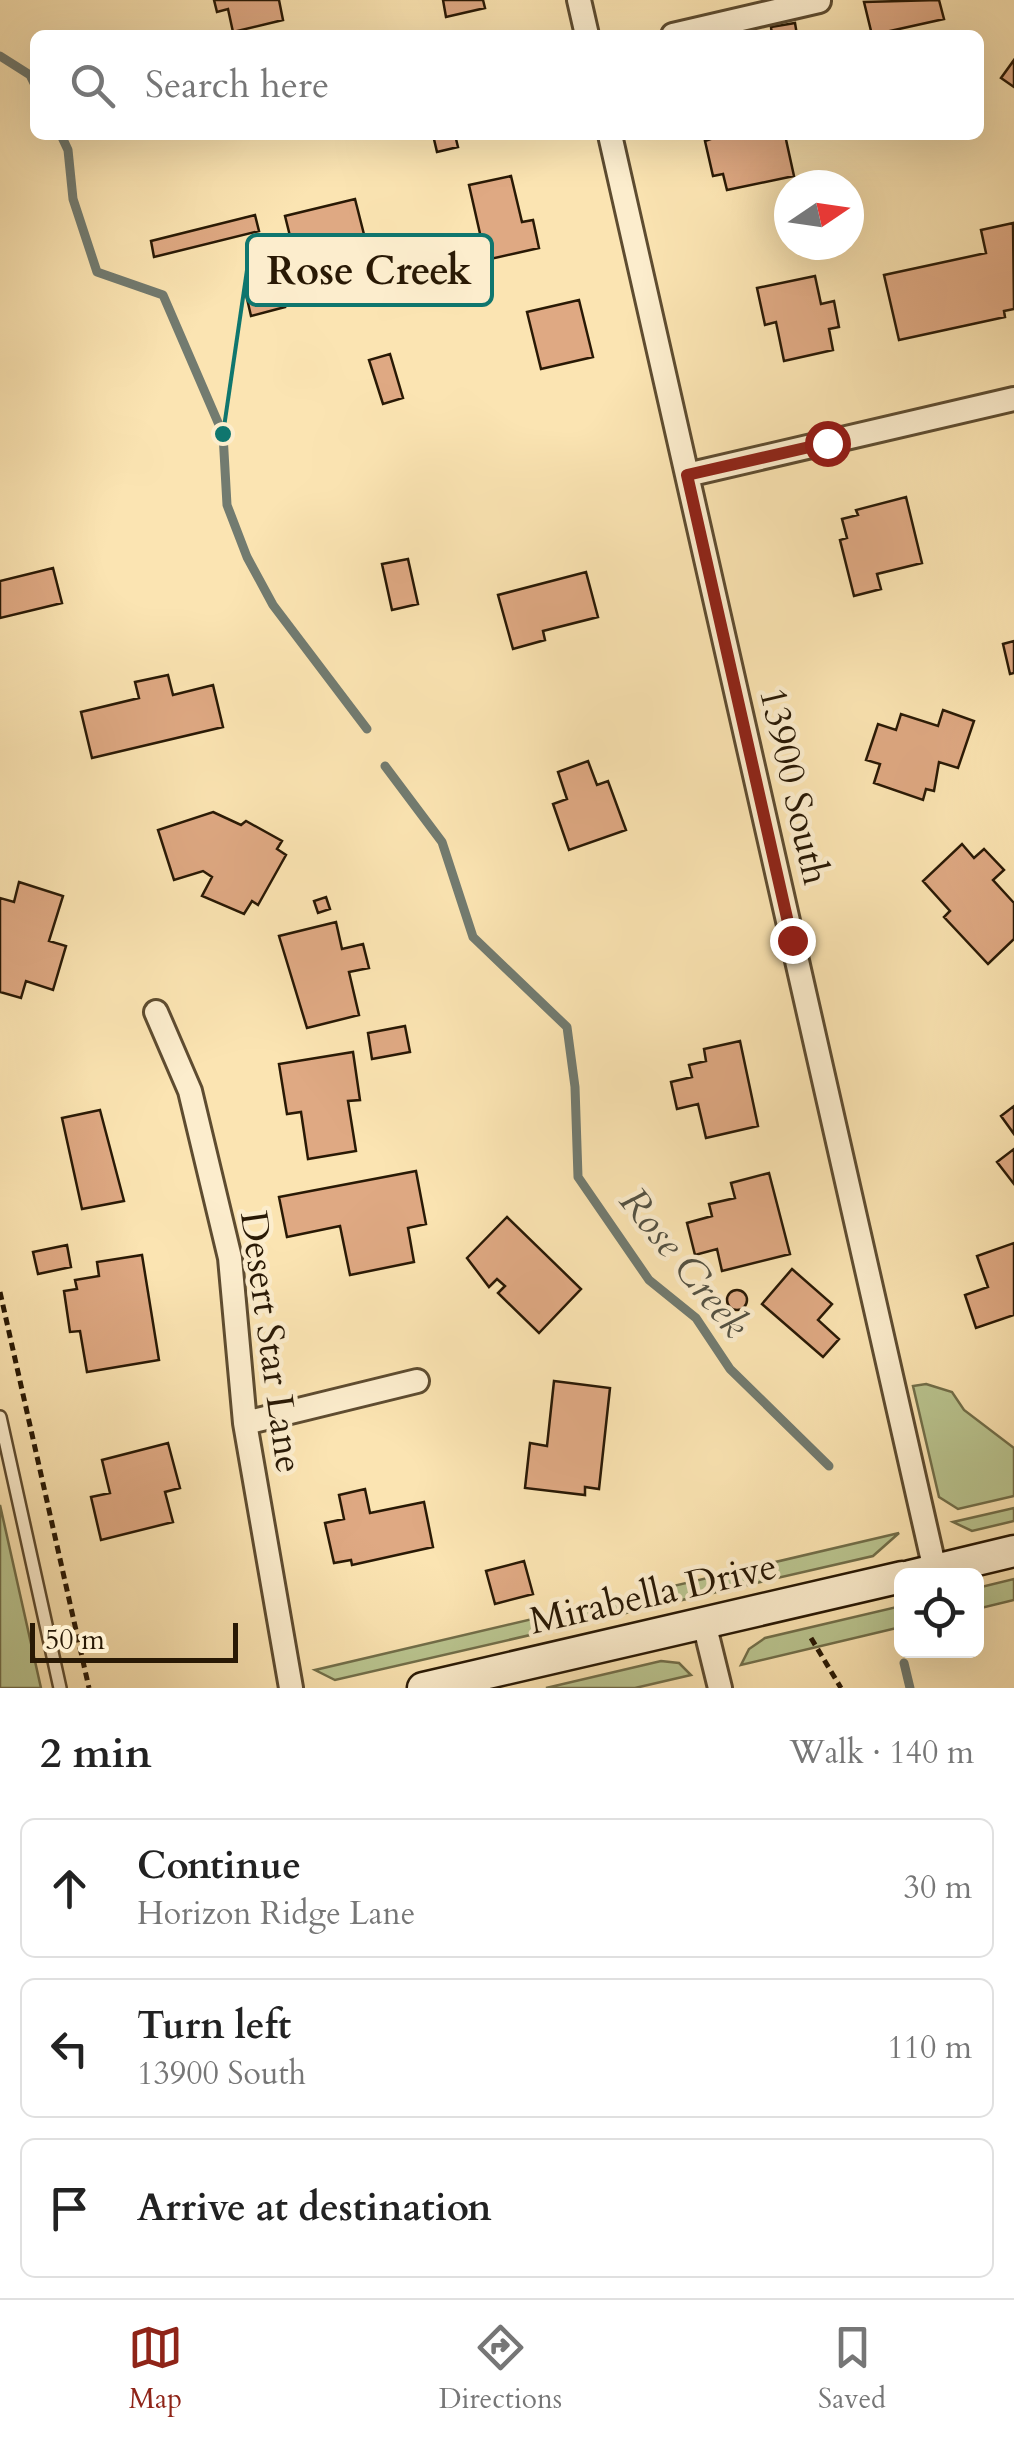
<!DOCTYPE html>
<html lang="en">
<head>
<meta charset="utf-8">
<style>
  body { margin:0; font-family:Cardo,serif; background:#f2f2f2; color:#222 }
  .controls { position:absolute; right:30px; bottom:30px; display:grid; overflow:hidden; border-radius:15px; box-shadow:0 10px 40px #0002 }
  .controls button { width:90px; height:90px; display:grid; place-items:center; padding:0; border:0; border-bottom:2px solid #e0e0e0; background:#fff; color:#222; font:50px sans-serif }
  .compass { position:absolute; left:774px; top:170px; width:90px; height:90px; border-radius:50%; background:#fff; box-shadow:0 10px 40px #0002; rotate:77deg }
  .scale { position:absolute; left:30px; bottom:25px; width:208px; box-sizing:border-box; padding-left:10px; border:5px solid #291905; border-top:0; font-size:28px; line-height:35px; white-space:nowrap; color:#291905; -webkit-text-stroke:8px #fcedcd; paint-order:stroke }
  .stop { position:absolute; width:30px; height:30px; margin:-22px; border:8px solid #8f2418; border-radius:50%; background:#fff }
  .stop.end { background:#8f2418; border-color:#fff; box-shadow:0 2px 10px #0008 }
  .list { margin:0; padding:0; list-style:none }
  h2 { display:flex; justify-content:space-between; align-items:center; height:130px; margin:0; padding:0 40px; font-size:42px }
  h2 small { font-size:32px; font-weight:400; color:#767676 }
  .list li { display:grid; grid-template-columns:65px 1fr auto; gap:30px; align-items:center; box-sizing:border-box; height:140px; margin:0 20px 20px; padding:0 20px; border:2px solid #e0e0e0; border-radius:15px }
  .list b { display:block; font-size:38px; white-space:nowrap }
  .list p { margin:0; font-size:32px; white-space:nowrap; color:#767676 }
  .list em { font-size:32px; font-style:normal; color:#767676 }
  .icon { flex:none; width:55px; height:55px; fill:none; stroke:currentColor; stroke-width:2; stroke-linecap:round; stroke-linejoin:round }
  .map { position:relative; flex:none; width:1014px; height:1688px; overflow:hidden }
  .search { position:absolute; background:#fff; box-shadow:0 10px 40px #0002; left:30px; right:30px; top:30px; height:110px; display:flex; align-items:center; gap:25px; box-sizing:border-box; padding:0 35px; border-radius:15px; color:#767676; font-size:38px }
  .sheet { height:610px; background:#fff }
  nav { display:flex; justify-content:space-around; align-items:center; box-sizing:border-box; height:140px; border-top:2px solid #e0e0e0; background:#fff; font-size:28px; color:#767676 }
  nav a { display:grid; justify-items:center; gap:5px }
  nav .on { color:#8f2418 }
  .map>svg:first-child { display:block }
</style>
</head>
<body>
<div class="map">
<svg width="1014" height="1688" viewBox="0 0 1014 1688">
  <rect width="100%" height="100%" fill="#fbe4b2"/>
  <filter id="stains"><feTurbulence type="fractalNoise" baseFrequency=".002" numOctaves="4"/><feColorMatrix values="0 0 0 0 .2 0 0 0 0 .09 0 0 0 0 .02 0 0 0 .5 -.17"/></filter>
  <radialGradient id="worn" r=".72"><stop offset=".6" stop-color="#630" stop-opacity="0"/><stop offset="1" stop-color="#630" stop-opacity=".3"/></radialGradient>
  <path fill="#bac590" stroke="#726f4a" stroke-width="2.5" d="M926,1384L952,1392L964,1410L1014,1448V1496L958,1509L939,1497L913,1386Z
    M0,1505L41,1688H0Z
    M1014,1508V1521L972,1531L953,1522Z
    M899,1533L873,1556L335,1680L315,1670Z
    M1014,1579V1600L977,1609V1588Z
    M901,1606V1627L741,1665L749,1649L765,1638Z
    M661,1661L679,1663L691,1675L635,1688H546Z"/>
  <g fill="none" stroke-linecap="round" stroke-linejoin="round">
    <path stroke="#727b70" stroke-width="9" d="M0,56L30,75L35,85
      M61,135L68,150L73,199L97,272L163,295L223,434L227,505L247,557L273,605L367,729
      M385,766L442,842L473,937L567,1027L575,1087L578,1177L649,1280L696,1318L730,1369L829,1466
      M904,1663L910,1688"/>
  </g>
  <path fill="#dfa983" stroke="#291905" stroke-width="2.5" d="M214,0H279L283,20L233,32L228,9L217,12Z
    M443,0H483L485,8L446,17Z
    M939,0L944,19L872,35L864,2Z
    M795,23L797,35H772L771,27Z
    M1014,60V87L1001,78Z
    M433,135H455L458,147L437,152Z
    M722,135H785L794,176L727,190L723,174L713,176L705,141Z
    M511,176L522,222L533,220L539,248L486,260L469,185Z
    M355,199L369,254L299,272L285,216Z
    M255,215L259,231L154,257L151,241Z
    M1013,223L1014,309L1004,311L1005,317L899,340L884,275L986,253L981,230Z
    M815,276L821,304L834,301L839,327L829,329L833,350L784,361L776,322L765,325L757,288Z
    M279,281L285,307L251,316L245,290Z
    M579,300L593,357L541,369L527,312Z
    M390,354L403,398L383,404L369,360Z
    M906,497L922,563L877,574L881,589L854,596L840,540L847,538L842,519L858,515L856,510Z
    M408,559L418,604L392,610L382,564Z
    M53,568L62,603L0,618V581Z
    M586,572L598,617L543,631L545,640L513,649L498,595Z
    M1014,641V673L1010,674L1003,644Z
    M168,675L173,695L213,685L223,727L92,758L81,712L139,698L135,682Z
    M943,710L974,721L958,768L939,762L934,791L926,789L923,800L874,783L880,764L866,760L878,724L896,730L901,714L938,726Z
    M588,761L597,785L608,781L626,830L569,850L553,804L567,799L558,772Z
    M213,812L241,825L246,821L282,841L277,849L286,855L258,905L252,901L244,914L202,896L212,877L203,871L174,880L158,830Z
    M962,844L974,858L984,849L1004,870L993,880L1014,903V939L988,964L944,917L950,911L923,881Z
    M19,882L63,896L49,941L66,946L53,990L26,981L21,998L0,992V898L14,902Z
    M326,897L330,909L318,913L314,901Z
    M336,922L342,949L363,944L369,968L349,972L359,1015L307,1028L279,936Z
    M405,1026L410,1052L372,1059L368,1033Z
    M740,1041L758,1126L706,1138L698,1104L677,1109L671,1082L692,1077L689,1065L706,1061L704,1049Z
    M353,1052L360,1100L348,1101L356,1151L308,1159L301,1112L287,1114L279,1064Z
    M1014,1106V1134L1001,1116Z
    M100,1110L124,1201L82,1209L62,1118Z
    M1014,1149V1184L997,1162Z
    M416,1171L426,1224L408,1228L414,1262L350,1275L340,1226L287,1237L279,1197Z
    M769,1173L790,1254L722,1271L717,1249L695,1255L687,1223L712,1216L709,1204L735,1198L731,1183Z
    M507,1217L581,1289L539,1333L498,1293L505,1286L497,1279L489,1287L467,1258Z
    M1014,1243V1315L976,1328L965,1295L988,1287L977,1256Z
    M67,1245L71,1267L38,1274L33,1252Z
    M142,1255L159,1360L87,1372L80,1331L70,1332L64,1291L77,1289L75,1280L99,1276L97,1262Z
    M792,1269L832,1304L818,1320L839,1339L823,1357L762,1304Z
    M727 1300a10 10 0 1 1 20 0a10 10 0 1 1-20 0Z
    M554,1381L610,1388L599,1489L585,1487V1495L525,1488L530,1443L547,1446Z
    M168,1443L180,1488L165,1492L173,1522L101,1540L91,1497L110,1493L102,1460Z
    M365,1489L370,1513L424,1502L433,1547L352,1565L351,1560L334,1563L325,1523L344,1519L339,1495Z
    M524,1561L533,1594L495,1604L486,1571Z"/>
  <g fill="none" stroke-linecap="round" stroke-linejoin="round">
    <g stroke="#5e4c30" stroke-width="16">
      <path id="lane" d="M0,1417L60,1688"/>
    </g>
    <g stroke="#5e4c30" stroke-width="28">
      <path id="street" d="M579,0L587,35
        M673,35L819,1
        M610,135L935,1570
        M687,475L1014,399
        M156,1012L190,1091L230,1258L245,1423L291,1688
        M245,1423L417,1381
        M704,1623L720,1688"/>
    </g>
    <g stroke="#291905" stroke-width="35">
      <path id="secondary" d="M910,1576L1014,1551
        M423,1688L902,1577"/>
    </g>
    <path stroke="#291905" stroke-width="5" stroke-dasharray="8 5" stroke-linecap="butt" d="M0,1292L89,1688
      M811,1638L841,1688"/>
    <use href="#lane" stroke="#fcedcd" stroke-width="11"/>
    <use href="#street" stroke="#fcedcd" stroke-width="22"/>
    <use href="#secondary" stroke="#fcedcd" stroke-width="30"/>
  </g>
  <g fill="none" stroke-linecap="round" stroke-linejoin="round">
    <path stroke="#8f2418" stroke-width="12" d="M792,940L687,475L827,443"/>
  </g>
  <g text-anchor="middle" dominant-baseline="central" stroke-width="9" stroke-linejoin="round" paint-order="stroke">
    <g font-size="38" fill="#291905" stroke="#fcedcd">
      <text transform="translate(794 786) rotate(77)">13900 South</text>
      <text transform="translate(271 1342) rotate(82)">Desert Star Lane</text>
      <text transform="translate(653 1594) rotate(-13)">Mirabella Drive</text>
    </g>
    <g font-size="40" font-style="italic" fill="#545243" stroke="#fcedcd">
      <text transform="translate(684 1263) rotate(51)">Rose Creek</text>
    </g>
  </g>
  <path fill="none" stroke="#0f766e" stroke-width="4" d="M223 434L247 270"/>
  <circle fill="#0f766e" stroke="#fcedcd" stroke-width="4" cx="223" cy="434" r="10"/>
  <rect fill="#fcedcd" stroke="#0f766e" stroke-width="4" x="247" y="235" width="245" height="70" rx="10"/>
  <g font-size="40" text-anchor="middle" font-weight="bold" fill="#291905">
    <text x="369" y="284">Rose Creek</text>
  </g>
  <rect width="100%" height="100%" filter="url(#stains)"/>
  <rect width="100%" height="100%" fill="url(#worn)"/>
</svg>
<div class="controls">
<button><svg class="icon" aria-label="locate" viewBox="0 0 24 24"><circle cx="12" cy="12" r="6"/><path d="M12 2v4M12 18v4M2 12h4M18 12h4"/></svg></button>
</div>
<svg class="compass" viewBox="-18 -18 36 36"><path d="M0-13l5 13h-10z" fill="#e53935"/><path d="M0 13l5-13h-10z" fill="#767676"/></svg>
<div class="scale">50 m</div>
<div class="stop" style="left:827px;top:443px"></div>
<div class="stop end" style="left:792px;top:940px"></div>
<div class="search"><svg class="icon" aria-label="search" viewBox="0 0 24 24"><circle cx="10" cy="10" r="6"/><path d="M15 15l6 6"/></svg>Search here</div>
</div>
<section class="sheet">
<h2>2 min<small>Walk · 140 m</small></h2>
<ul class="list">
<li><svg class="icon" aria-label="ahead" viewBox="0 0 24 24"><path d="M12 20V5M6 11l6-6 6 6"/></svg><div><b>Continue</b><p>Horizon Ridge Lane</p></div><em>30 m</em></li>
<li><svg class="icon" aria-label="left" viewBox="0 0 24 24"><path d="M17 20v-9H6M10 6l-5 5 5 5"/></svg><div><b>Turn left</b><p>13900 South</p></div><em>110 m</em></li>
<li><svg class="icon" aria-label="arrive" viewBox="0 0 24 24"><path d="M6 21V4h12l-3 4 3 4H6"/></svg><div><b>Arrive at destination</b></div></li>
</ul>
</section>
<nav>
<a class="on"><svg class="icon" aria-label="map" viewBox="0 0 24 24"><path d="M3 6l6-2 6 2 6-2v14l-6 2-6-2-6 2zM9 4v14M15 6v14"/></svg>Map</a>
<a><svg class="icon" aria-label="directions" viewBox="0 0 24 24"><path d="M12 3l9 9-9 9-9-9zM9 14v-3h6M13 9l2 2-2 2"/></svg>Directions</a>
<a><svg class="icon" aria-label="saved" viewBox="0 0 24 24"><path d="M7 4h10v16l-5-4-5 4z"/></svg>Saved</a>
</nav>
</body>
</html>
